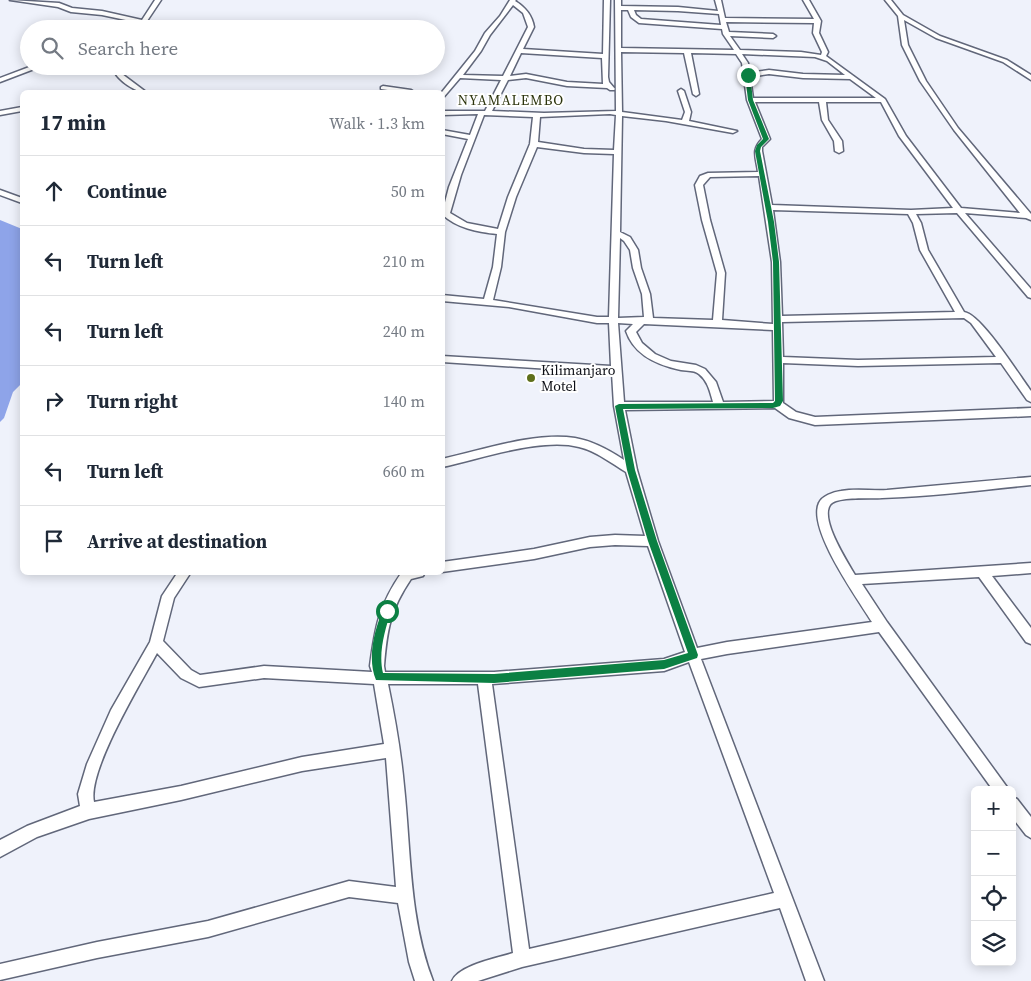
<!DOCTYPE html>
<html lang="en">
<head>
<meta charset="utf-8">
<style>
  body { margin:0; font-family:"Source Serif 4",serif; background:#f2f2f3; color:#1f2937 }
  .controls { position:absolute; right:15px; bottom:15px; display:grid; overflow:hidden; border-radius:8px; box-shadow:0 2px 12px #0003 }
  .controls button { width:45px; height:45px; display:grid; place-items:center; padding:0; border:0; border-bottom:1px solid #e0e1e3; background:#fff; color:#1f2937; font:25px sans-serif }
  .stop { position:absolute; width:15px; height:15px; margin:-11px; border:4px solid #0b8043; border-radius:50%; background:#fff }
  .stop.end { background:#0b8043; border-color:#fff; box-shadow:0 1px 5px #0008 }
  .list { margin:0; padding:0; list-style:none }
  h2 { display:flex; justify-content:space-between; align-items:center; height:65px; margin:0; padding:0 20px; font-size:21px }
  h2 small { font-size:16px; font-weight:400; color:#747a83 }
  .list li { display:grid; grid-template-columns:32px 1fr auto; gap:15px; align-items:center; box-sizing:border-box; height:70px; padding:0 20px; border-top:1px solid #e0e1e3 }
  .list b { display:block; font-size:19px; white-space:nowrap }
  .list em { font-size:16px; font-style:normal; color:#747a83 }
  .icon { flex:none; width:28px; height:28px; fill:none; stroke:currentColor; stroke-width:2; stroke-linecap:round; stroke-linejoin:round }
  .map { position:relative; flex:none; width:1031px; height:981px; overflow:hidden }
  .search { position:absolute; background:#fff; box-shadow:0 2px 12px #0003; left:20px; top:20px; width:425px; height:55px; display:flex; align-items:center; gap:12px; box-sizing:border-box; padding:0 18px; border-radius:28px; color:#747a83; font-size:19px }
  .panel { position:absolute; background:#fff; box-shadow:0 2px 12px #0003; left:20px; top:90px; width:425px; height:485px; border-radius:8px }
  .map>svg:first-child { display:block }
</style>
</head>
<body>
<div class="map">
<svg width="1031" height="981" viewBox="0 0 1031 981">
  <rect width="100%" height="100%" fill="#eff2fb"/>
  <path fill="#8ea4e9" d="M0,220L22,229V383L13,392L4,418L0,422Z"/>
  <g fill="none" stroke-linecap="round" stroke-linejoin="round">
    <g stroke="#61677a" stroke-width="3">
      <path id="minor" d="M10,0L59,3L72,8L102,11L142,20L155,0H161L147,21L148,22L141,29H135L140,23L102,15L71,12L58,7Z
        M510,0H516L515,1C525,7 532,15 534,27L523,49L603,54L604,0H610L608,77L609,82L615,89L614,90H610L607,88L567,86L526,78L508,80L492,111L544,113L616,111L615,0H621V6L678,7L718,11L715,0H721L725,18L814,19L803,0H809L821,21L819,33L828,52L826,56L885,99L906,136L961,208L1020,213L954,130L920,81L902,45L898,16L885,0H891L903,15L940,36L1007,60L1031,75V80L1003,62L936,38L904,20L908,45L926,81L958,128L1031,214V220L1026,218L965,213L1031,289V298L1028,297L957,213L916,214L921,223L928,250L964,312C981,314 1019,375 1031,391V402L1027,400L1001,363L858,366L783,363V403L796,412L815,417L1031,408V416L815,425L789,418L775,408L625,410L637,470L658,541L697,648L727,642L872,622C858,599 807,529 819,503C822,496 833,492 841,491C856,488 872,491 887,490C935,486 983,481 1031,477V485C982,490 932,497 882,498C871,499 836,496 830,505C820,520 847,561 855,575L1031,563V573L992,576L1031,628V644L1026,642L979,577L862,584L887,622L1009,790H993L879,632L727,654L701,659L824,981H806L780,908L522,967L478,981H452C459,965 497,958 513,953L478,684H388C395,718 401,752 404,786C411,851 409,919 433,981H415L409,962L398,903L349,897L208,937L97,958L0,980V964L97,942L208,921L349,881L396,887L386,758L302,771L181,800L89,819L37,837L0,857V840L27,826L80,806L78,794L87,764L111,710L150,642L162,596L178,572H191L174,598L163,641L191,670L200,675L264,666L372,672L370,666C375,627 379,605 402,572H425L423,576L411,579C390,610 387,630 384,666L385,672H494L664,659L685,652L648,546L615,545L590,547L534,559L442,572V562L534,549L590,537L615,535L645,536L626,472C611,463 596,451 579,447C542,437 480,459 442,467V459C483,450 534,432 575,438C593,441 609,450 624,460L614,406L612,373L442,362V356L611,366L609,323H597L509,307L442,301V295L484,299L493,267L497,234C478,232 456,228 442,214L449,187L468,139L442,134V130L470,135L478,114L442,115V111H485L501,80L460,78L442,99V92L475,51L485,33L500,16ZM513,5L523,13L528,27L503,76L463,75L481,51L490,35ZM621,10H628L631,17L639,23L722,29L723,34L734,50L621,48ZM634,10L678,11L719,14L721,25L641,19L636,15ZM726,22L814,23L813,33L822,52L821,55L801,52L740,50L730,36L773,38L776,36L773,34L729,32ZM621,52L684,53L693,94L696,96L699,94L691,53L736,54L742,63L747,100L762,139C751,150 756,157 758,172L708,173L700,176L695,185L702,220L717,273L713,320L653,318L650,294L641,268L638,250L630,237L620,232L622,116L666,121L733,133L737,131L689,121L691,112L684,91L681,89L678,91L685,112L682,120L622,112ZM521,53L602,58L603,84L567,82L526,74L510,76ZM742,54L815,57L827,61L845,75L803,74L769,70L749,73L748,63ZM769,74L803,78L850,79L876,98H753L750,77ZM755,102H819L822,120L834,141L835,151L839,153L843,151L842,141L828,120L826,102H881L899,136L953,208L911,210L772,205L762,151V147L770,139ZM610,114L616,115L614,150L584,149L538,142L540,117ZM484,115L533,117L530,144L508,197L498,229L467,223L450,213L461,175ZM537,147L584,153L614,154L609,317H597L493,300L501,267L505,232L516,197ZM759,176L772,262L773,324L722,320L725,273L710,220L703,185L710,177ZM773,210L908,214L913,223L920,250L955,312L782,316L780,262ZM620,238L624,241L630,250L633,268L642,294L644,317L618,318ZM964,318L971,323L996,357L858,360L783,357L782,322ZM618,323L633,324L626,331C634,355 657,365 681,370C687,371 694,370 699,374C708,381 710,392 713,402H624ZM644,324L773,330L774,401L723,402L716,382L705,369L696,365L671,361L655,354L642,343L636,332ZM157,653L181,678L199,687L264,678L374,684L384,744L302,757L181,786L94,802C87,771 141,683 157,653ZM689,662L774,893L529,949L492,684L664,671Z
        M32,66H42L0,82V78Z
        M115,66H121L122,74L146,92C135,92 119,81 114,71Z
        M383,86L411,90L414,92H401L381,89V87Z
        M22,107V111L0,115V111Z
        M0,190L22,198V203L0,195Z
        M1012,797L1017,799L1031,817V838L1026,835L1012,817Z"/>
    </g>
    <use href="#minor" fill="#fff" fill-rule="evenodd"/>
  </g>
  <path fill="#0b8043" d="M748,73L750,75L753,100L769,139L761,147L760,151L774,222L779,262L783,401L780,406L773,408L623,409L635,470L657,541L698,655L697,658L664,669L494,683L376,680C367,659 374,629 384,608L387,607L391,611C385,630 378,653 383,673L494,674L664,660L688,653L648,541L627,470L615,406L619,404L773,403L775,401L773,262L768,222L755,151L757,145L763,139L748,100L745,75Z"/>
  <circle fill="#5e6f1b" stroke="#fff" stroke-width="2" cx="531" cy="378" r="5"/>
  <g text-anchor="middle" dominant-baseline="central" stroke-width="4" stroke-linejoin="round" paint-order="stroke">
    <g font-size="14" letter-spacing="1" fill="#2d350e" stroke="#fff">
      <text x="511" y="100">NYAMALEMBO</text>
    </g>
    <g font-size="14" fill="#0d0f16" stroke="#fff" text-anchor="start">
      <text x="541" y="370">Kilimanjaro<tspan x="541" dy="16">Motel</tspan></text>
    </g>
  </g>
</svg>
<div class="controls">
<button>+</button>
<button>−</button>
<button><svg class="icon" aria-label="locate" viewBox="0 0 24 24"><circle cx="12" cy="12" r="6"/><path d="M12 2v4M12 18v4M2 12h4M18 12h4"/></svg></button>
<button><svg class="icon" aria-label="layers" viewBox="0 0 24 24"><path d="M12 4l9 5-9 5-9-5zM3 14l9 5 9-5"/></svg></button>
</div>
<div class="stop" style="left:387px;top:611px"></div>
<div class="stop end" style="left:748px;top:75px"></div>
<div class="search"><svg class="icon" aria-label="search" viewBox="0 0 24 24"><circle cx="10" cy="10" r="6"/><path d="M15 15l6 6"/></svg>Search here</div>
<section class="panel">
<h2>17 min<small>Walk · 1.3 km</small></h2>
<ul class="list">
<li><svg class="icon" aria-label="ahead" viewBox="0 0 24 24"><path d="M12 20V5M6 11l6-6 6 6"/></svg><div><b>Continue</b></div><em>50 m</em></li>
<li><svg class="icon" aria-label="left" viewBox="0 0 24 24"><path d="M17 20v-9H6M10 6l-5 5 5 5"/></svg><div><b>Turn left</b></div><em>210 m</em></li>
<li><svg class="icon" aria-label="left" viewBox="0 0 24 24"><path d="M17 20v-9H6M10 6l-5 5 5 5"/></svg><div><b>Turn left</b></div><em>240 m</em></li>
<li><svg class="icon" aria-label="right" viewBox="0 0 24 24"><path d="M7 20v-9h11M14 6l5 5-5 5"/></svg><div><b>Turn right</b></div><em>140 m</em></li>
<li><svg class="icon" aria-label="left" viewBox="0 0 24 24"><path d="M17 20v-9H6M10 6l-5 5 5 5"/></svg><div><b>Turn left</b></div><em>660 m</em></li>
<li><svg class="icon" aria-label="arrive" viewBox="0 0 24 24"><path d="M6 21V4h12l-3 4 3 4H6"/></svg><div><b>Arrive at destination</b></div></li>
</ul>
</section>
</div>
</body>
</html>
